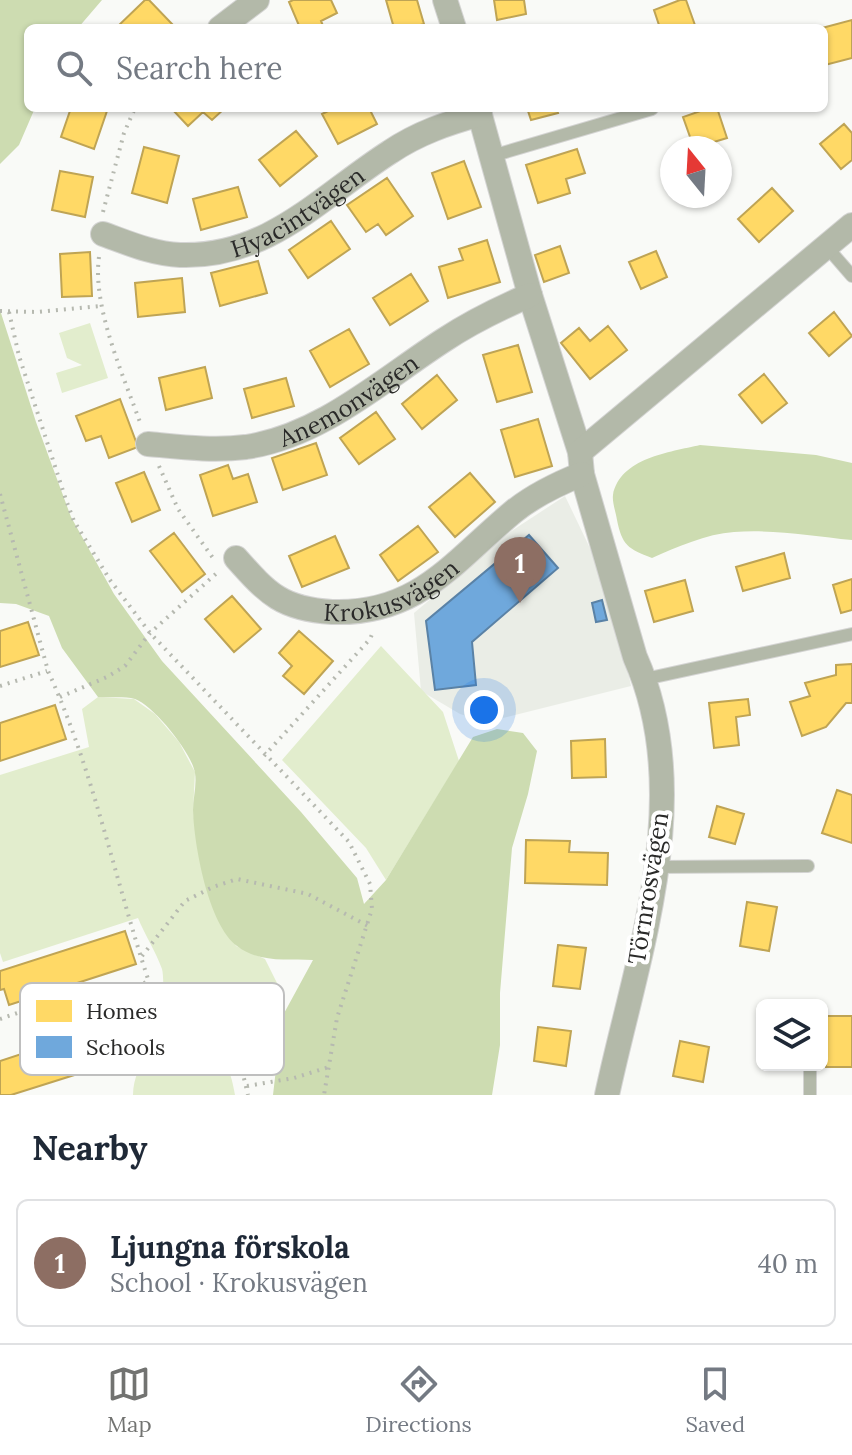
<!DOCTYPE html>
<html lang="en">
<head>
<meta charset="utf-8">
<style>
  body { margin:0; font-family:Lora,serif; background:#f6f6f7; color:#1f2937 }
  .controls { position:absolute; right:24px; bottom:24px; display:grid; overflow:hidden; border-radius:12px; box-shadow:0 2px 6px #0004 }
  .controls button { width:72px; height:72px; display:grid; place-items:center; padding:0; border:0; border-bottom:2px solid #e0e1e3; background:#fff; color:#1f2937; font:40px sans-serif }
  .compass { position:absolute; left:660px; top:136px; width:72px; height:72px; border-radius:50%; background:#fff; box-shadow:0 2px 6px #0004; rotate:342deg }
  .you { position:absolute; left:484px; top:710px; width:28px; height:28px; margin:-20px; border:6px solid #fff; border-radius:50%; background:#1a73e8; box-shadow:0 0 0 12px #1a73e833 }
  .badge { display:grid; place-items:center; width:52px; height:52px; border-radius:50%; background:#727371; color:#fff; font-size:26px; font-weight:700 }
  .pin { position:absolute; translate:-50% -66px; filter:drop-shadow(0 2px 4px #0008) }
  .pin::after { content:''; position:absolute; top:42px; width:28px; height:24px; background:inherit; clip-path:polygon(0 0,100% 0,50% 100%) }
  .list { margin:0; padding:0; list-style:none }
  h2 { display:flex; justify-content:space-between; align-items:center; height:104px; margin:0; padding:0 32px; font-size:34px }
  h2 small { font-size:26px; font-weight:400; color:#747a83 }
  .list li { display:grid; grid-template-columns:52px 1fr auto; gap:24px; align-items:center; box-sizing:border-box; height:128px; margin:0 16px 16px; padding:0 16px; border:2px solid #e0e1e3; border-radius:12px }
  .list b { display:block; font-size:30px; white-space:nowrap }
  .list p { margin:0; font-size:26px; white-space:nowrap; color:#747a83 }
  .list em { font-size:26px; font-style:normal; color:#747a83 }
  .icon { flex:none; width:44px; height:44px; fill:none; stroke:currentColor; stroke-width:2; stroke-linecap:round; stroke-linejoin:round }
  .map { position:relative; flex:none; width:852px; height:1095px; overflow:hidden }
  .search { position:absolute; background:#fff; box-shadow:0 2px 6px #0004; left:24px; right:24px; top:24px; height:88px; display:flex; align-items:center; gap:20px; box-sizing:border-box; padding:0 28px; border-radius:12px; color:#747a83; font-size:30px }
  .sheet { height:248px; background:#fff }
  nav { display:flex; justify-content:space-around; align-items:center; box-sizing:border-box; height:112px; border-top:2px solid #e0e1e3; background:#fff; font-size:22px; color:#747a83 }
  nav a { display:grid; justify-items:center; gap:4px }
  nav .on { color:#727371 }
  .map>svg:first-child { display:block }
</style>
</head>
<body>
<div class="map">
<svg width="852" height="1095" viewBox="0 0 852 1095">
  <rect width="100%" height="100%" fill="#f9faf7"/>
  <path fill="#eaede6" d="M565,496L611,592L631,686L487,722L460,714L421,691L414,613L510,532Z"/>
  <path fill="#e2edcd" d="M90,323L108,378L62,393L56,373L82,365L67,358L59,333Z
    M381,646L443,712L459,761L386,880L366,848L282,760Z
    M98,697L134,699L155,714L179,742L195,772L193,812L201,866L236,946L265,959L277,983C274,993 271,1009 263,1018C234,1052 182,1029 166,994C162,987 164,977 162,969C156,952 145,935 138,918L3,962L0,953V775L89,747L82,709Z
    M193,1042C223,1052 230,1065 235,1095H133C134,1059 160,1043 193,1042Z"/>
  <path fill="#cddcb1" d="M0,0H102L78,28H28V108H35L19,145L0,164Z
    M0,310L36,422L71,517L114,594L162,661L301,812L357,878L364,904L386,880L473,737L497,729L523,733L537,751L528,794L512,848L500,993V1045L492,1095H273L282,1017L313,960C287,959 259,963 237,946C208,924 194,845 193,810C193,798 197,785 195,773C192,753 154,706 135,699C125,696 109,698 98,697L62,648L49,616L16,604L0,603Z
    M700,445L816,455L852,463V540C813,536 773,529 734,532C706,534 677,547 652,558C628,549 622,545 617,520C616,513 612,502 613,495C620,458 670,452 700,445Z"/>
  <path fill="#ffd966" stroke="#bfa454" stroke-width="2" d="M145,0H149L173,25L170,28H116Z
    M293,0H331L337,13L321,21L324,28H300L289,2Z
    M386,0H417L424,24L409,28H394Z
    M494,0H524L526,14L497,20Z
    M680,0H686L696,28H660L654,10Z
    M852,20V58L825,65L824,28H822Z
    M71,108H108L94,149L61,137Z
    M171,108H225L212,120L203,112L188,126Z
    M334,108H369L377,124L338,144L322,114Z
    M527,108H556L558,113L531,120Z
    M709,108H717L727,138L694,148L683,117Z
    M844,124L852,133V160L841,169L820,144Z
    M296,131L317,156L280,186L259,160Z
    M144,147L179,156L167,203L132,193Z
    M577,149L585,173L566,179L570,193L538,203L526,165Z
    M464,161L481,207L448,219L432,173Z
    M60,171L93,177L85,217L52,210Z
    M387,178L413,216L386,235L378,224L366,232L347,205Z
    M238,187L247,217L201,230L193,199Z
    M772,188L793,211L759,242L738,219Z
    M331,221L350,249L308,278L289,250Z
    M487,240L500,282L448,298L439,267L463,260L459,249Z
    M560,246L569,273L544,282L535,255Z
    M656,251L667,277L641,289L629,262Z
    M90,252L92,296L62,297L60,254Z
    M258,261L267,293L220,306L211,273Z
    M411,274L428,301L390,325L373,298Z
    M182,278L185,312L138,317L135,283Z
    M834,312L852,336L829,356L809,333Z
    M608,326L627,350L590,379L561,343L579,328L590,341Z
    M349,329L369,364L330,387L310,351Z
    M518,345L532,392L497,402L483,355Z
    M205,367L212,398L166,410L159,378Z
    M764,374L787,403L762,423L739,395Z
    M437,375L457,400L422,429L402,404Z
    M286,378L294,406L252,418L244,389Z
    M120,399L138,447L109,458L101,436L86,441L76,416Z
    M376,412L395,439L359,464L340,438Z
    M538,419L552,466L515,477L501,430Z
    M316,443L327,475L283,490L272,458Z
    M228,465L233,479L248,474L257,502L213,516L200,475Z
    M144,472L160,510L132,522L116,483Z
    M470,473L495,502L455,537L429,507Z
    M418,526L438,552L398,581L380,555Z
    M174,533L205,574L182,592L150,551Z
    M335,536L349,568L302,587L289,556Z
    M784,553L790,578L743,591L736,567Z
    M852,579V610L841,613L833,585Z
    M685,580L693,611L654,622L645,591Z
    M232,596L261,629L234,652L205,619Z
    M28,622L39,655L0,667V631Z
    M299,631L333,661L304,694L283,676L292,666L279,653Z
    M852,664V703H846L826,727L802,736L790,702L810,696L805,683L836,675V665Z
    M748,699L750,715L736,717L739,745L714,748L709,703Z
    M55,705L66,739L0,761V723Z
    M605,739L606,777L572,778L571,741Z
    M837,790L852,795V843L822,833Z
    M717,806L744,814L735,844L709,837Z
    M526,840L570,841L569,852L608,853L607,885L525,883Z
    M747,902L777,907L769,951L740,946Z
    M125,931L136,964L9,1005L4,989L0,990V971Z
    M558,945L586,948L580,989L553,986Z
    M826,1016H852V1067H826Z
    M538,1027L571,1031L566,1066L534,1061Z
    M76,1036L87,1071L11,1095H0V1061Z
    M680,1041L709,1047L703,1082L673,1076Z"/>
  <path fill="#6fa8dc" stroke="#5a82a6" stroke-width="2" d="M529,535L558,568L472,642L476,685L435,690L426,621Z
    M602,600L607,620L596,622L592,603Z"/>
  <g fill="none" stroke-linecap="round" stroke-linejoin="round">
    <g stroke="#d4d4d3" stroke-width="14">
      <path id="service" d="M492,156L652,109
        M826,246L852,276
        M645,679L852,634
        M656,867L808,866
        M810,1095V1070"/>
    </g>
    <g stroke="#d4d4d3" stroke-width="26">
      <g id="minor">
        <path d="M445,0L454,28"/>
        <path d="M220,28L257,0"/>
        <path d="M478,108L530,295L580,452L582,474L635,657C697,796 637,955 607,1095"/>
        <path id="s1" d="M103,234C128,243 153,254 180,255C269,258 321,196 390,152C418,133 448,123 480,114"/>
        <path id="s2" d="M148,444C181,447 212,451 246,447C321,436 382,380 444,340C471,322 500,308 530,295"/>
        <path d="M580,452L852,225"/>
        <path id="s3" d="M236,558C268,594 282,609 332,612C418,615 453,562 513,512C534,495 557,484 582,474"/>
      </g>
    </g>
    <path stroke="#b6b9b0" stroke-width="4" stroke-dasharray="2 6" stroke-linecap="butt" d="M103,212L124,133L135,108
      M99,257C92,307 124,377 141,425
      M0,311L37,312L101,306
      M9,312L19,356L66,500L74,521L110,580L150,633L349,842L370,884L372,909L337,1018L324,1095
      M159,466L178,509L213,558
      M0,494L48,671C97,778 118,897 158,1008L172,1023L228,1046L240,1062L248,1095
      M0,686L47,671
      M60,697L107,677L125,666L150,633L218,572
      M264,756L370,639L373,632
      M142,956L185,901L213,887L237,879L308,894L368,926
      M0,1019L49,1002L60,1037L69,1033L55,993L69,988L82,1030L93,1037C105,1012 124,993 148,981
      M93,1037V1054L107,1067L123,1073L148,1043L172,1023
      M247,1086L294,1078L329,1067"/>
    <use href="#service" stroke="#b3b9a9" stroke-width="12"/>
    <use href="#minor" stroke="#b3b9a9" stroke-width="24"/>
  </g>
  <g text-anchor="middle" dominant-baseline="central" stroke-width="8" stroke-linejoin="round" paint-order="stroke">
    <g font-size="24" fill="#2a2a29" stroke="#fff">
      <text stroke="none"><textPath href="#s1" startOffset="208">Hyacintvägen</textPath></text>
      <text stroke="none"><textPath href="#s2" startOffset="212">Anemonvägen</textPath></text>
      <text stroke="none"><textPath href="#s3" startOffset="178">Krokusvägen</textPath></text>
      <text transform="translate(648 888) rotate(-81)">Törnrosvägen</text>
    </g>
  </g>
  <rect x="20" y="983" width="264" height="92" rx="12" fill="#fff" stroke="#bfbfbf" stroke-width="2"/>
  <rect x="36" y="1000" width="36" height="22" fill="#ffd966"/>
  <rect x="36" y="1036" width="36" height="22" fill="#6fa8dc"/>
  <g font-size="22" fill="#2a2a29">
    <text x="86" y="1019">Homes</text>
    <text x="86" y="1055">Schools</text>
  </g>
</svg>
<div class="controls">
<button><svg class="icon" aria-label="layers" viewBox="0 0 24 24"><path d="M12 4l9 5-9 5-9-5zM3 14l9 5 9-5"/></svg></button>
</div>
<svg class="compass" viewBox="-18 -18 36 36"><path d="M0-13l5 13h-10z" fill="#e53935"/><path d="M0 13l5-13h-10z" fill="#747a83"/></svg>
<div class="you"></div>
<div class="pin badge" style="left:520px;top:603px;background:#8d6e63">1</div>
<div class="search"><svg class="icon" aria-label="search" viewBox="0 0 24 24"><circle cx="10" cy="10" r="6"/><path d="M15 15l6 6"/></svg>Search here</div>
</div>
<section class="sheet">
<h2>Nearby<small></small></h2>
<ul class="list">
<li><span class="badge" style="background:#8d6e63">1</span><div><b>Ljungna förskola</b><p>School · Krokusvägen</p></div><em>40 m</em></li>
</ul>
</section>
<nav>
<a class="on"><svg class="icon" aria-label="map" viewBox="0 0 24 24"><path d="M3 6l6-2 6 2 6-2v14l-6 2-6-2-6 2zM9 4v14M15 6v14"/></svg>Map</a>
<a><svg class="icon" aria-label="directions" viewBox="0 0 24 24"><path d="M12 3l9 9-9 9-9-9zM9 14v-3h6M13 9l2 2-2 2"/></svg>Directions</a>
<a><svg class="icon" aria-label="saved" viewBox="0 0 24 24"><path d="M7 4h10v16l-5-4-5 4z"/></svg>Saved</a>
</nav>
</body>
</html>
